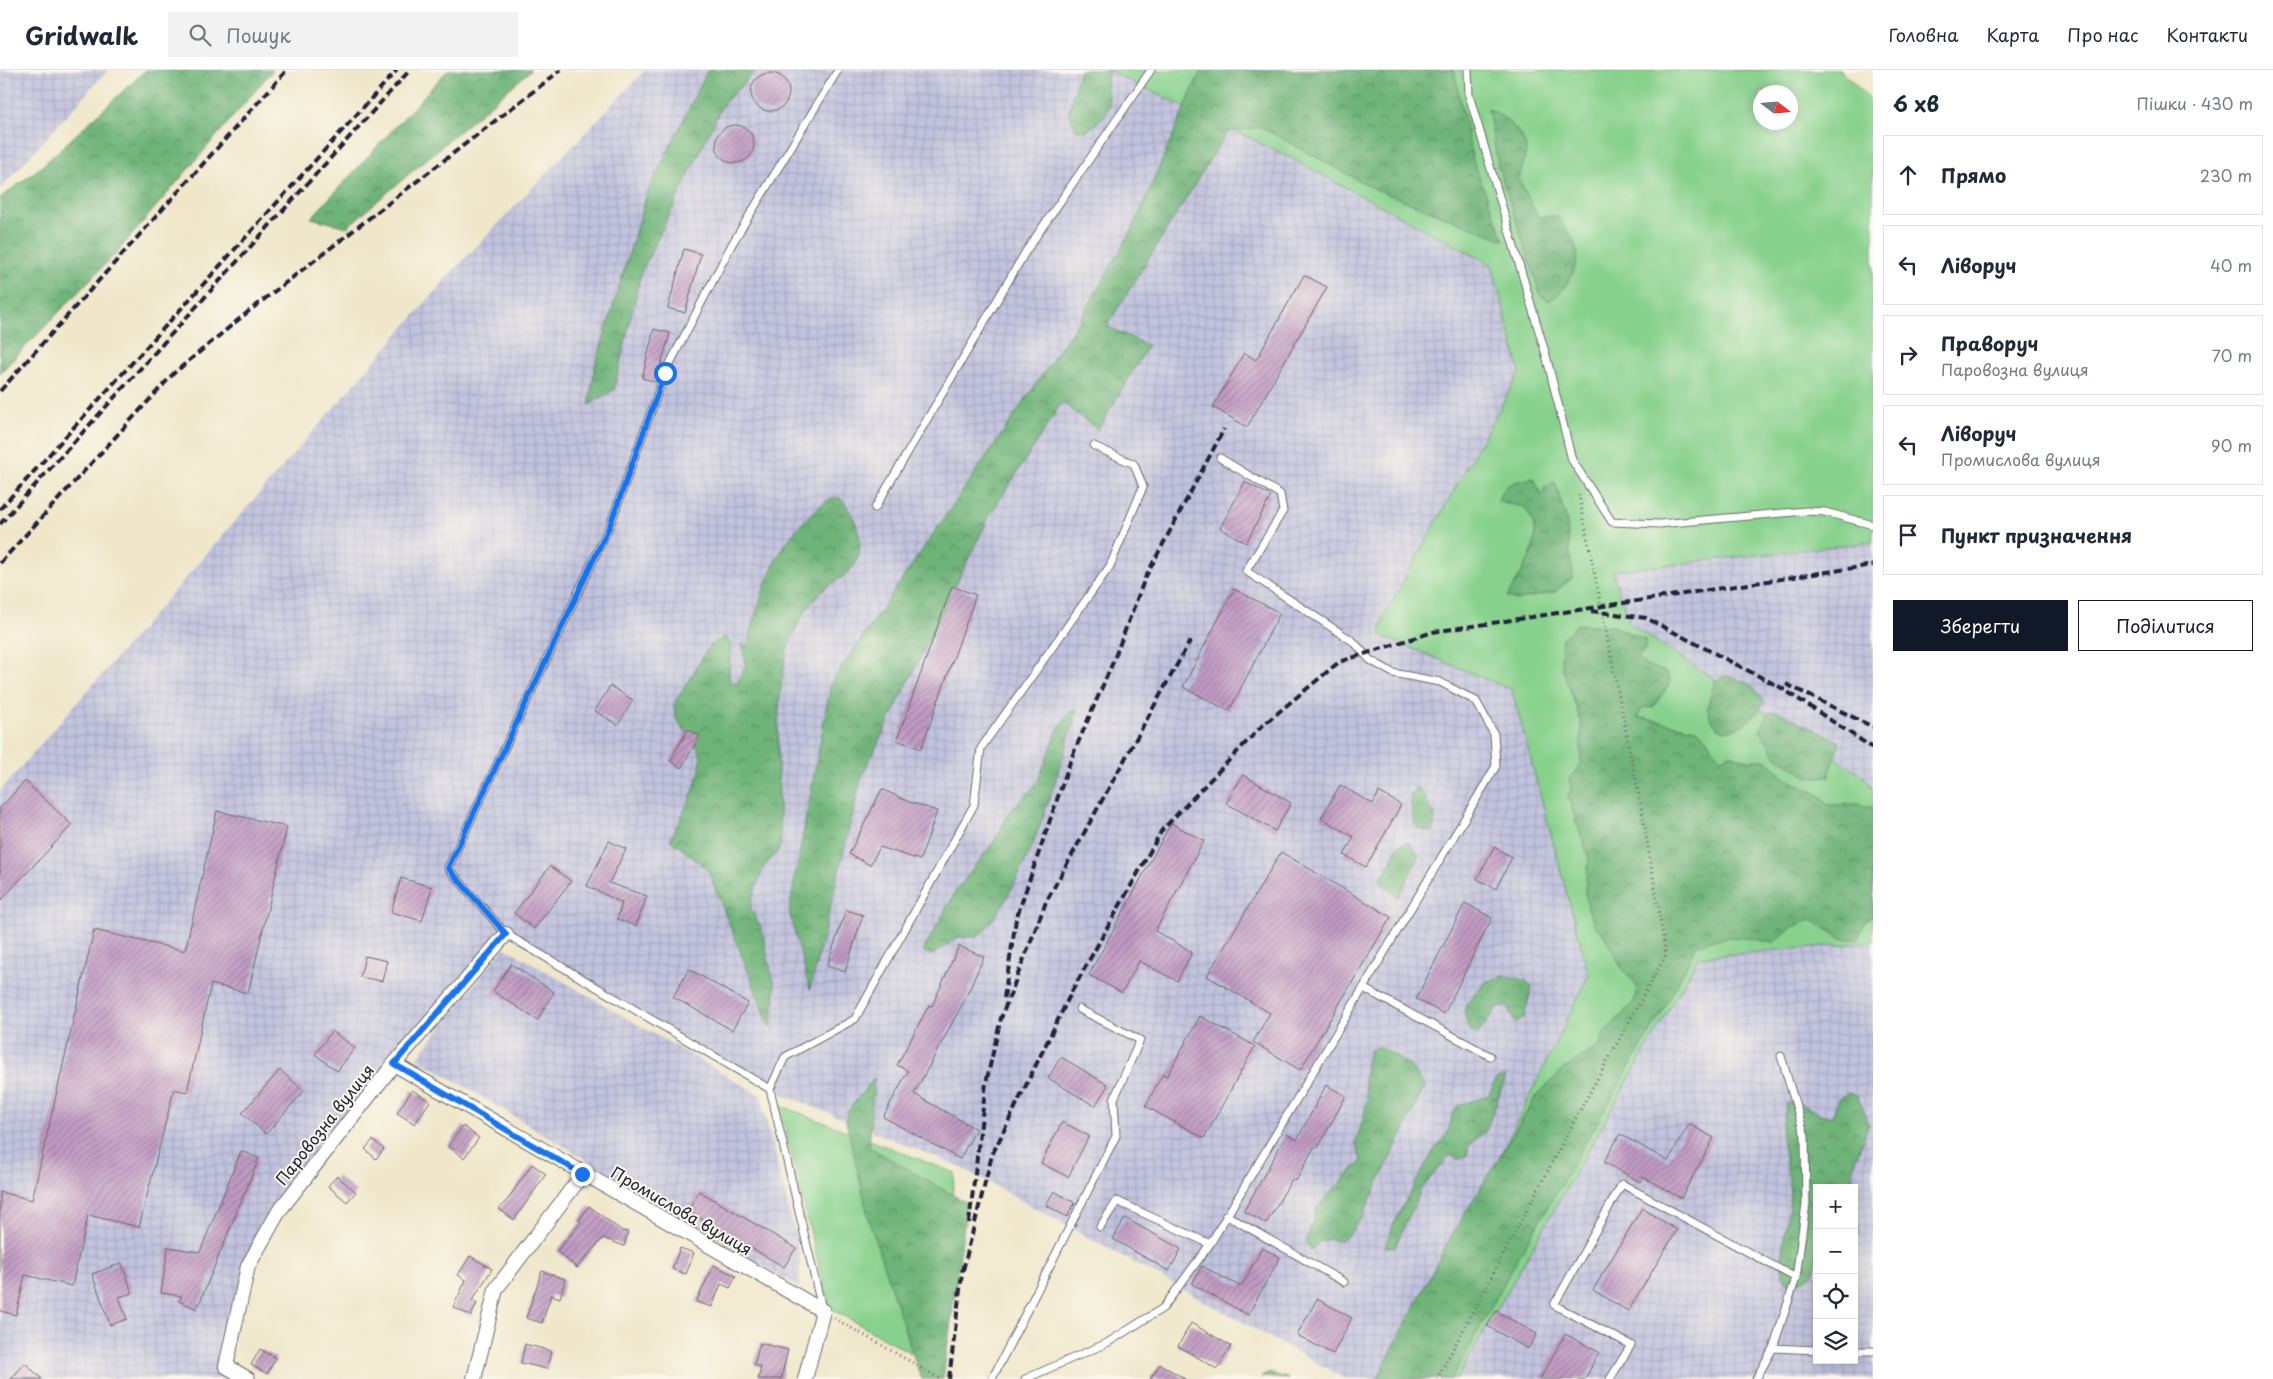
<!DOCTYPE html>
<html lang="uk">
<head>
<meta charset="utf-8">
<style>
  body { margin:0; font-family:"Playpen Sans",sans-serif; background:#f2f2f3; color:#1f2937 }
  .controls { position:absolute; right:15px; bottom:15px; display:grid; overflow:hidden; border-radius:0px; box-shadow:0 2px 12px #0003 }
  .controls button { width:45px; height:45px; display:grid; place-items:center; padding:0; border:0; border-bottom:1px solid #e0e1e3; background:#fff; color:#1f2937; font:25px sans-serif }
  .compass { position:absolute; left:1753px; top:15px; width:45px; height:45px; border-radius:50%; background:#fff; box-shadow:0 2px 12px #0003; rotate:106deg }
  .stop { position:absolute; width:15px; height:15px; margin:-11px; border:4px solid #1a73e8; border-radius:50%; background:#fff }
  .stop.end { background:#1a73e8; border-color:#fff; box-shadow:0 1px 5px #0008 }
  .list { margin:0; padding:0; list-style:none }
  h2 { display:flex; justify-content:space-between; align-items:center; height:65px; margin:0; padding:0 20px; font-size:21px }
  h2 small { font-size:16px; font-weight:400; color:#747a83 }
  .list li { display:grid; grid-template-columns:32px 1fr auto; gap:15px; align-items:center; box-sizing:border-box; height:80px; margin:0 10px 10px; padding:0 10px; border:1px solid #e0e1e3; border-radius:0px }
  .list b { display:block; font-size:19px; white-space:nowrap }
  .list p { margin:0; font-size:16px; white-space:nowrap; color:#747a83 }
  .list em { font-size:16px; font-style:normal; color:#747a83 }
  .actions { display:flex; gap:10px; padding:15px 20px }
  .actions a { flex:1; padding:11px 0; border:1px solid #111827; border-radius:0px; text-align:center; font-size:18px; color:#111827 }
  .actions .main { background:#111827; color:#fff }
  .icon { flex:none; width:28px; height:28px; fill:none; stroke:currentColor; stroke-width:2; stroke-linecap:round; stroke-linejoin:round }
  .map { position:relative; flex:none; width:1873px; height:1309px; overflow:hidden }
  header { display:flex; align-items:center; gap:30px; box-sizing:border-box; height:70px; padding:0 25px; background:#fff; border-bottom:1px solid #e0e1e3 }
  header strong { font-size:24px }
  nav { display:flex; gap:28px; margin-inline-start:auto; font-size:18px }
  .search { width:350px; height:45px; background:#f2f2f3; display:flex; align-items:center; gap:12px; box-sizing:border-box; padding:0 18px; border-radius:0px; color:#747a83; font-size:19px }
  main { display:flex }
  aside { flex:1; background:#fff }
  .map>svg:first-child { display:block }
</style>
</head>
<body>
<header>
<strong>Gridwalk</strong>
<div class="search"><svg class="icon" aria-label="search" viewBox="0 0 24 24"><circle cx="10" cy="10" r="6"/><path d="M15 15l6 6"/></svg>Пошук</div>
<nav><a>Головна</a><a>Карта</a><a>Про нас</a><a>Контакти</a></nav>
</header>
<main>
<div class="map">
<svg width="1873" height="1309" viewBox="0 0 1873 1309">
  <defs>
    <pattern id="industrial-grid" width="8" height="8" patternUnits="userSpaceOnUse" patternTransform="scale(1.25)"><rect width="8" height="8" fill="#c1c2dd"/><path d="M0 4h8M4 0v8" fill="none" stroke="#a6a6bf"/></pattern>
    <pattern id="forest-crowns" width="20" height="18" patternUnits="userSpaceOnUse" patternTransform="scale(1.25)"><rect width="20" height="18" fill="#6eb378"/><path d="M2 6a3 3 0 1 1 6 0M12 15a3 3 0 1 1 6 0" fill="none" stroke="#5a9164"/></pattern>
    <pattern id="building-hatch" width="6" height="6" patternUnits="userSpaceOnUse" patternTransform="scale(1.25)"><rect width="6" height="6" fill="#c09ac2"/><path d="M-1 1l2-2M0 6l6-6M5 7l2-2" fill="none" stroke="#9c7d9f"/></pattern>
  </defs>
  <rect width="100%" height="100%" fill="#fbf7ec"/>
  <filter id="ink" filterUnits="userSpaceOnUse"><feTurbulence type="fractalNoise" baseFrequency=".02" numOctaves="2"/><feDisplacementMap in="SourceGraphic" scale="10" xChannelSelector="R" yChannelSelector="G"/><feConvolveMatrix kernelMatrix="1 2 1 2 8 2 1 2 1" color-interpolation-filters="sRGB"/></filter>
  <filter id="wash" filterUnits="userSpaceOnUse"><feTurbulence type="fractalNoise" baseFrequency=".0096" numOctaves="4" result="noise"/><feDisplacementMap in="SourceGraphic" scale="20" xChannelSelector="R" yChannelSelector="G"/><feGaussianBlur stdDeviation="1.12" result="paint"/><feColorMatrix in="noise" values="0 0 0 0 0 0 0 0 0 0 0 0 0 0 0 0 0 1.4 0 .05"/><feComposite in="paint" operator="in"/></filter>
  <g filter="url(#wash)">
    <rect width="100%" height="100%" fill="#f0e7cb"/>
    <path fill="url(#industrial-grid)" fill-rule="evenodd" d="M0,0H108L0,119Z
      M645,0H1107L1283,84L1492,195L1520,302L1383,548L1380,565L1512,620L1589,905L1391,1309H1346L962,1098L770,1019L506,864L279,1141L248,1196L226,1296L227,1309H0V721L452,202Z
      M1873,472V719L1864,706L1630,554L1612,501Z
      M1873,872V1309H1457L1699,886ZM1817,1118H1854V1290H1817Z
      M504,877L760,1025L800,1185V1218L417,988Z"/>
    <path fill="#88d18d" stroke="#557a64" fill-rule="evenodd" d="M1107,0H1840L1873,32V472L1612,501L1630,554L1864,707L1873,719V872L1699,887L1457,1309H1391L1589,905L1512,620L1380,565L1383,548L1520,302L1492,195L1283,84ZM1760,22H1790V52H1760Z
      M779,1035L955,1103L931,1294L829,1238Z"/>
    <path fill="url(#forest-crowns)" stroke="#486a5a" d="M146,0H273L118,181L0,303V128L41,97Z
      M448,0H531L347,157L311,148Z
      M708,0H757L723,34L641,203L614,320L589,335L595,296L648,121Z
      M1080,0H1109C1099,34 1127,30 1087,61L1077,60L1068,43Z
      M1201,0H1454L1473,91L1504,170L1375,119L1261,57L1227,62L1107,256L1148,276L1098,360L1062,332L990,445L862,706L810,920L789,841L831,613L1082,247L1133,158Z
      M1488,39C1501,42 1528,67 1526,81C1525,90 1521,100 1519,109L1538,147L1557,146C1563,155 1576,170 1577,181C1579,199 1564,223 1549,231L1541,226L1498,96Z
      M1534,408L1541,425L1546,416L1555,412L1566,448L1573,507L1555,522L1518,530L1507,527C1523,498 1550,468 1524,437L1498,432C1502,412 1517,411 1534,408Z
      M830,428H840C857,446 869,479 851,499C844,508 832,512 824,519C809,532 798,552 791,570C784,585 783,601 781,618C775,669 779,721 781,773L778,781L764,796L752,828L751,839L761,857L775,918L771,959L707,798L670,770C679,750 708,702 699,680C691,663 673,654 674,634L709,577L725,566L731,575L729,608L736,615L746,595L742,573L747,577C765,511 773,473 830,428Z
      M1578,554L1614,556L1645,570V579L1638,588L1646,595L1666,602L1671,612L1653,637L1643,638L1637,647L1696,659C1708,665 1710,679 1721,688L1730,684L1748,690H1766L1787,709L1821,726L1827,735L1858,734L1873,738V845L1865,852L1857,870L1841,868L1810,849L1791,858L1773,873C1744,867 1725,863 1696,876L1672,925L1514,1195L1452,1309H1377L1449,1170L1537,1025L1566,997L1599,976L1605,962L1633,933L1637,925L1636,914L1622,899L1603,863L1595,857L1588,838L1585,819L1589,789L1568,727L1571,718L1569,709L1581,693V652L1562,597L1561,577L1562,568Z
      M1724,606C1743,609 1755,614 1764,632C1758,645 1731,671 1716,656C1712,652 1709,643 1707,638L1715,611Z
      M1078,640C1056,706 1027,818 978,867H958L932,885L923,881L956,821L995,770L1009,743L1037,713L1059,657L1071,641Z
      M1769,642H1779L1840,672L1829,706L1809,708L1775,685L1760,660Z
      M1416,717L1420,719L1435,746L1433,762L1418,759L1413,749L1410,725Z
      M1409,772L1419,785L1398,828L1380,811L1399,775Z
      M1505,906L1525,910L1532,916L1524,948L1515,953L1507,936L1496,939L1478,964L1469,960L1464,942L1467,933L1487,911Z
      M1378,977C1399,986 1412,996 1425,1016L1361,1149L1349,1165L1339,1171L1329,1169L1319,1172L1311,1180L1306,1172L1318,1136L1361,1091L1356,1073L1368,1030L1364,1009L1369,980Z
      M1506,1006L1486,1061L1469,1075L1467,1085L1458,1090L1450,1085L1422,1118L1395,1177H1385L1395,1150L1434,1080L1447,1065L1453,1043L1459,1035L1488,1026L1497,1008Z
      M874,1008L869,1077L967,1133L943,1309H921L870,1154L846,1051L848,1041Z
      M1848,1023L1857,1026L1869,1053L1852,1100L1854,1118H1817C1817,1140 1820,1172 1817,1193C1814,1207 1801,1214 1788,1213L1783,1206L1781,1188L1791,1123L1781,1062L1787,1033C1804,1030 1816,1046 1832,1047L1839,1028Z
      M1854,1119L1860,1164L1854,1165Z
      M1269,1303L1287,1308L1289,1309L1261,1307Z"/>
    <g id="blocks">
      <path fill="url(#building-hatch)" d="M751 22a19 19 0 1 1 38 0a19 19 0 1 1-38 0Z
        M716 74a19 19 0 1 1 38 0a19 19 0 1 1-38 0Z
        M684,179L701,184L685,243L668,238Z
        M1304,205L1327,217L1247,357L1213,337L1244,283L1256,290Z
        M654,259L670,263L656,312L642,308Z
        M1245,412L1271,426L1246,473L1220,458Z
        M952,516L976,525L921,679L897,670Z
        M1234,519L1280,543L1229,641L1183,617Z
        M610,616L633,630L618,655L595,641Z
        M688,659L700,666L681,698L670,691Z
        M1243,705L1291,733L1275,761L1226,733Z
        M25,711L72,755L0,831V738Z
        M1340,715L1373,734L1379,722L1401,735L1366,797L1344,785L1354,767L1321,748Z
        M882,719L907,731L937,741L920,790L880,777L870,795L849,784Z
        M217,741L287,757L248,923L211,914L187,1022L174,1019L139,1157L88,1145L72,1216L25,1205L16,1245L0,1241V1122L32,1130L94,860L185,881Z
        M1171,753L1204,771L1155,861L1192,882L1177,911L1139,891L1122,923L1089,905Z
        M609,771L626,779L609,813L647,826L636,856L617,849L622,833L587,816Z
        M1494,777L1512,787L1496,819L1477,809Z
        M1281,782L1391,847L1300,1000L1253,972L1270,943L1207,906Z
        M550,796L571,811L534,859L514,843Z
        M401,808L432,817L422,851L391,842Z
        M1465,833L1492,848L1444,944L1416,929Z
        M846,840L863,845L845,902L827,896Z
        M959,876L984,887L964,931L914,1024L976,1059L960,1089L883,1047L908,1001L897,995L929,935L932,936Z
        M365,886L387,891L382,911L360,907Z
        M511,894L554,922L537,950L493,921Z
        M689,899L748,933L732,960L673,927Z
        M1200,946L1255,976L1204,1068L1145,1036L1163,1004L1167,1006Z
        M332,961L355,978L337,1001L315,984Z
        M1061,987L1108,1015L1095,1036L1048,1008Z
        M280,1000L304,1021L266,1064L242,1043Z
        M1326,1015L1346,1026L1318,1078L1314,1077L1296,1111L1292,1109L1266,1154L1244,1141L1287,1064L1297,1070Z
        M412,1020L430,1031L415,1054L397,1043Z
        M1062,1052L1089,1066L1068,1107L1041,1093Z
        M1689,1054L1714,1068L1681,1128L1643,1107L1640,1112L1604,1092L1620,1064L1668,1091Z
        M463,1056L479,1068L464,1088L448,1076Z
        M373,1070L384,1079L376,1089L365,1079Z
        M241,1081L259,1088L197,1239L179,1231L182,1226L161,1223L168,1177L200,1182Z
        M532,1094L546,1104L514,1150L499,1139L508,1129Z
        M337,1106L356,1122L347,1132L328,1116Z
        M699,1121L796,1178L784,1197L688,1141Z
        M1054,1121L1075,1133L1067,1147L1046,1135Z
        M589,1136L622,1161L628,1162L624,1176L603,1168L577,1198L557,1181L581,1152L579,1150Z
        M1642,1138L1677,1160L1628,1241L1593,1220Z
        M1125,1148L1181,1179L1169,1201L1113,1169Z
        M680,1178L694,1183L686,1204L672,1199Z
        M1262,1178L1280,1187L1248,1245L1192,1214L1202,1196L1241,1217Z
        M470,1186L492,1199L472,1231L477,1233L471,1246L453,1237L466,1210L458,1205Z
        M122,1193L132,1223L119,1227L127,1249L110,1255L92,1204Z
        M714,1195L736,1206L730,1218L721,1214L712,1237L696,1232Z
        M542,1201L565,1209L560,1228L551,1225L542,1253L526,1248Z
        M1317,1229L1352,1248L1333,1284L1297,1265Z
        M1496,1241L1537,1264L1528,1279L1487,1256Z
        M1191,1253L1231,1276L1217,1299L1178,1276Z
        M1565,1264L1599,1282L1585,1309H1540Z
        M760,1273L788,1280L781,1309H758L761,1297L754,1295Z
        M525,1274L551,1281L547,1299L521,1293Z
        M260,1279L276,1288L267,1304L251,1295Z
        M25,1293L42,1309H11Z
        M1160,1294L1185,1309H1150Z"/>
    </g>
  </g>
  <g filter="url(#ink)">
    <use href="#blocks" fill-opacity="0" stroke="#6a676d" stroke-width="1"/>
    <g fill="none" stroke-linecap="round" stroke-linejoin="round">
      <g stroke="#6a676d" stroke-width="9">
        <path id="service" d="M838,0L732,174L665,303L610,455L448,798L506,864L770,1019L785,987L855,949L974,735L981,678L1110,496L1143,417L1134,394L1094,376
          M1468,0L1469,25L1546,285L1572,390L1612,452L1659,454L1806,441L1825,442L1873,455
          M875,438L1026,181L1151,0
          M1363,918L1490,986
          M770,1019L822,1239
          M1226,1145L1344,1212
          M1100,1157L1117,1131L1210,1174
          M1773,1278L1796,1208L1806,1134L1805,1066L1781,986
          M1854,1281H1873
          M992,1309L1116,1066L1114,1029L1140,970L1079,939
          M1025,1309L1107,1273L1163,1238L1210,1174L1496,696L1494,664L1476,631L1440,612L1393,603L1370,590L1354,572L1246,501L1283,441L1280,424L1220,388
          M1610,1309L1631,1275L1554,1235L1622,1114L1796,1208
          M1756,1309L1773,1278L1817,1280"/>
      </g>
      <g stroke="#6a676d" stroke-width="16">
        <path id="minor" d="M394,994L823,1241L805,1309
          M248,1309L226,1296L248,1196L279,1141L394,994L506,864
          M474,1309L496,1219L583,1104"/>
      </g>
      <path stroke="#6a676d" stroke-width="3" stroke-dasharray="1 4" stroke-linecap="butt" d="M834,1248L941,1309
        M1437,1309L1579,1042L1666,885L1644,752L1578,421"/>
      <use href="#service" stroke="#fff" stroke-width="7"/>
      <use href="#minor" stroke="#fff" stroke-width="14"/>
      <path stroke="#22223b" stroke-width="4" stroke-dasharray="8 4" stroke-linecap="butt" d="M0,321L287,0
        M0,439L397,0
        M0,454L410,0
        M0,493L174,303L249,241L561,0
        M1591,541L1646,548L1780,617L1873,678
        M1786,614L1873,657
        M1004,928L1016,849L1071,689L1113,592L1145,508L1224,359
        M969,1153L986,1013L1001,948L1046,832L1190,571
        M963,1200L992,1085L1072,921L1162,760L1262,656L1339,592L1433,562L1873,495
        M949,1309L963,1195"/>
    </g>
  </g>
  <g fill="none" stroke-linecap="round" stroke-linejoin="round" filter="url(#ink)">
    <path stroke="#1a73e8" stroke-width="6" d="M582,1104L394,994L506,864L448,798L610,455L665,303"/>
  </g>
  <g text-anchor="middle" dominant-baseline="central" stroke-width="4" stroke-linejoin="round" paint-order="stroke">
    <g font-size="16" fill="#22223b" stroke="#fbf7ec">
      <text transform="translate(324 1054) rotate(-52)">Паровозна вулиця</text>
      <text transform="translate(682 1140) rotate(30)">Промислова вулиця</text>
    </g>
  </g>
</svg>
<div class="controls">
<button>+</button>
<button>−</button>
<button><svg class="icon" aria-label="locate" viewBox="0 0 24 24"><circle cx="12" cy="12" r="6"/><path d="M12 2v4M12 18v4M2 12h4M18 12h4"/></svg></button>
<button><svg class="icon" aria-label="layers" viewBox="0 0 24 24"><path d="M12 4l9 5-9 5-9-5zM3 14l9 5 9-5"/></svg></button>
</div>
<svg class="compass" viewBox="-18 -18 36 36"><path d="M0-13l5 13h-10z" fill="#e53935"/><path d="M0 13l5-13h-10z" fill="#747a83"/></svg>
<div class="stop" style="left:665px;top:303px"></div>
<div class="stop end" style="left:582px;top:1104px"></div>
</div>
<aside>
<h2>6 хв<small>Пішки · 430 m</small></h2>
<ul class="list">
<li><svg class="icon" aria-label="ahead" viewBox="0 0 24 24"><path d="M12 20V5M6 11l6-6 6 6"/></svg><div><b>Прямо</b></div><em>230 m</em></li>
<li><svg class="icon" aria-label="left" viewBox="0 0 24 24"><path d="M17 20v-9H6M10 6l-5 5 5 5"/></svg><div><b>Ліворуч</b></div><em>40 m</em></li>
<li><svg class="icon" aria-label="right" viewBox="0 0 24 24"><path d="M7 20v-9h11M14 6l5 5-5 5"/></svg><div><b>Праворуч</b><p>Паровозна вулиця</p></div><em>70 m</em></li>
<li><svg class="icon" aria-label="left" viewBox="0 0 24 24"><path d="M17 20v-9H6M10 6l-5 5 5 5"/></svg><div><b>Ліворуч</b><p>Промислова вулиця</p></div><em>90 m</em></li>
<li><svg class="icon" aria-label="arrive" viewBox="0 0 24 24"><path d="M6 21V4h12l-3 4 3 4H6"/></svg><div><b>Пункт призначення</b></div></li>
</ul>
<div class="actions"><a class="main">Зберегти</a><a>Поділитися</a></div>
</aside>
</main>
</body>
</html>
